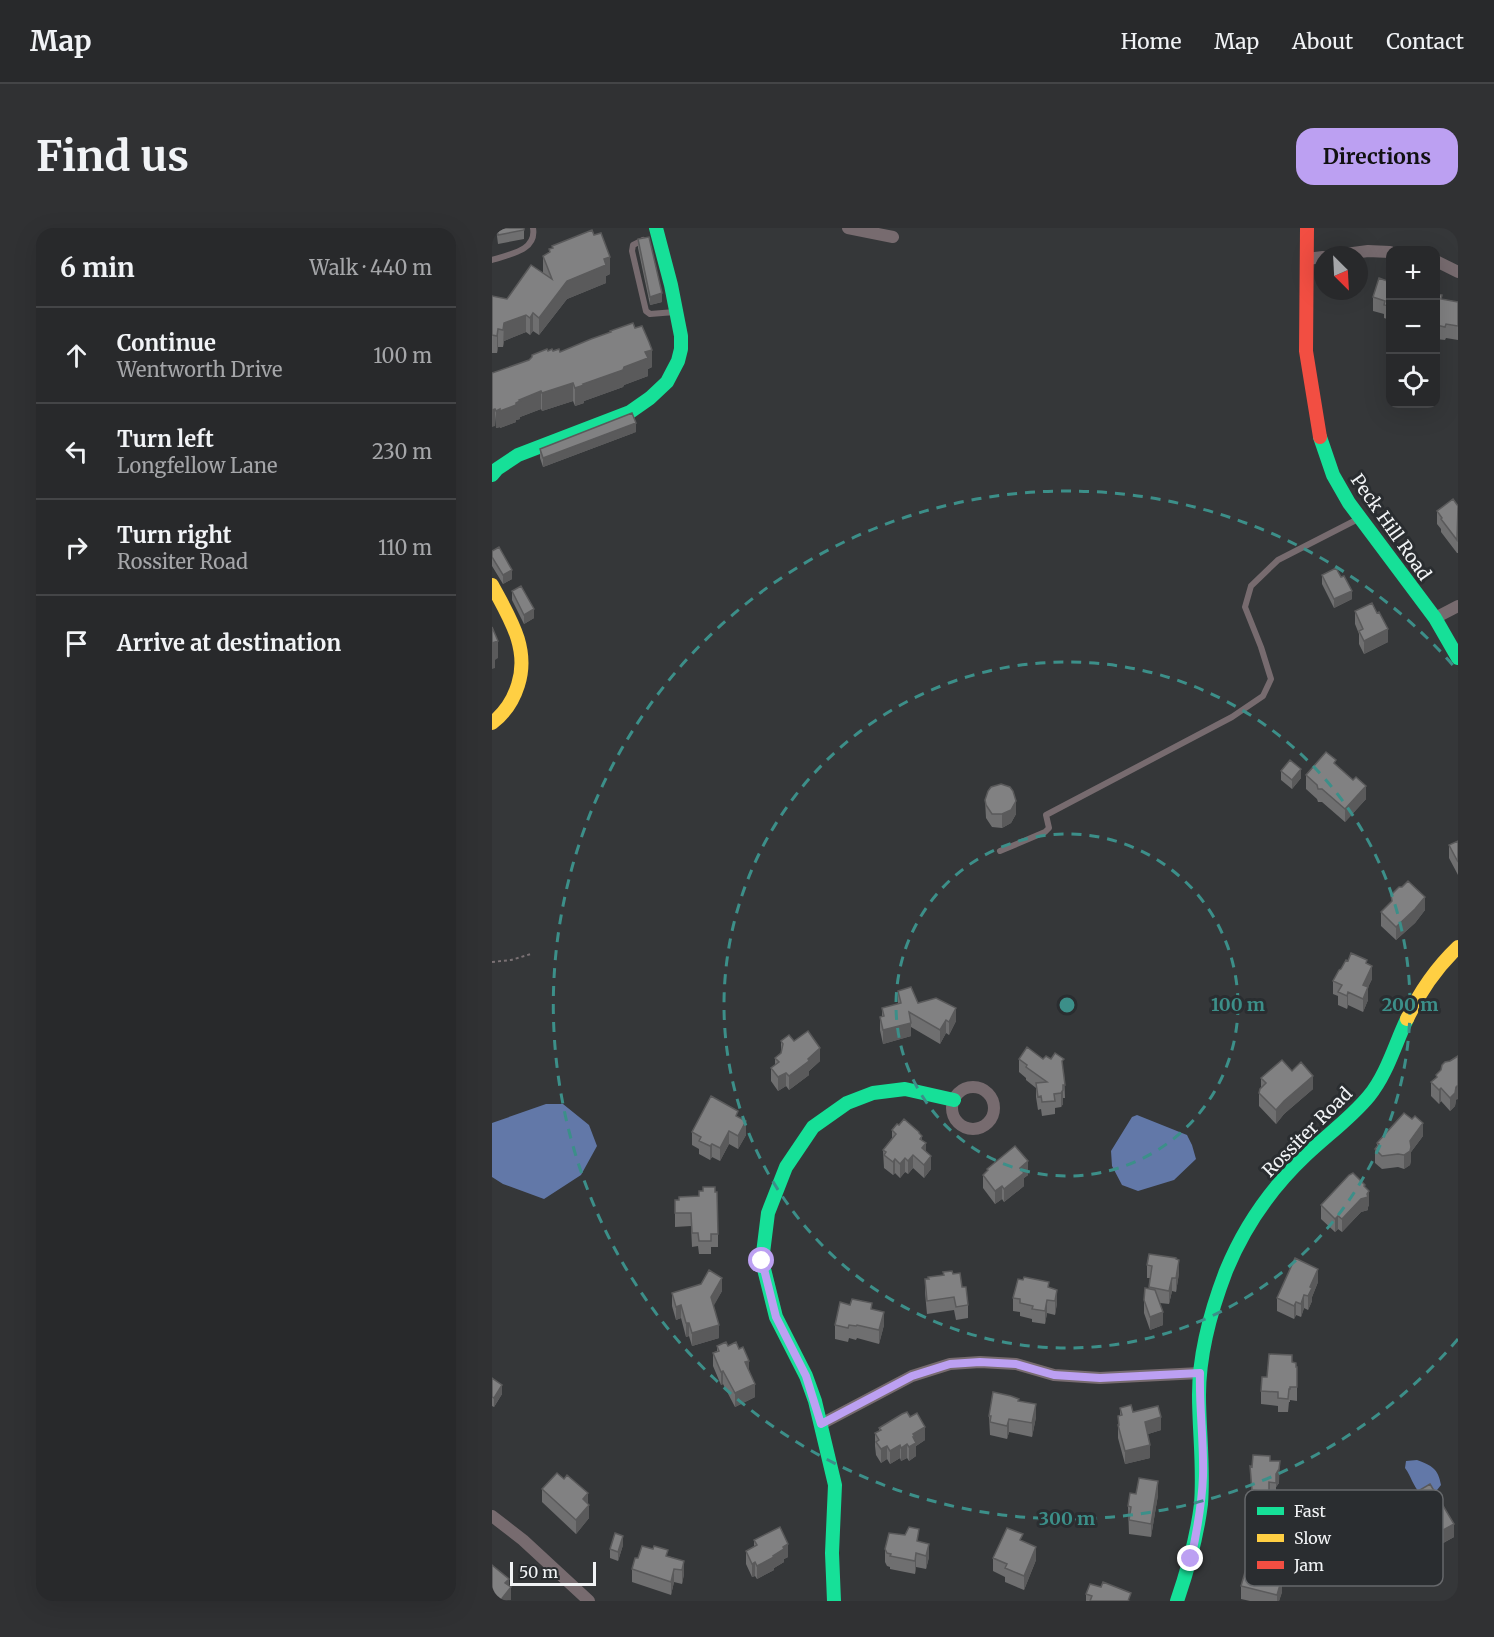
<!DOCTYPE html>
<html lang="en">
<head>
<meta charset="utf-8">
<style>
  body { margin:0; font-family:Merriweather,serif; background:#303133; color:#f1f3f6 }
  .controls { position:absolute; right:18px; top:18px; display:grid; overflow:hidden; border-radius:12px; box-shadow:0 6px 24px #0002 }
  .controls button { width:54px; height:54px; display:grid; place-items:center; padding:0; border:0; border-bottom:2px solid #444547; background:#28292b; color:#f1f3f6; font:30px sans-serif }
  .compass { position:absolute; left:822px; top:18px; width:54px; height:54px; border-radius:50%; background:#28292b; box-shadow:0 6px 24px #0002; rotate:156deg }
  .scale { position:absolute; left:18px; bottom:15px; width:86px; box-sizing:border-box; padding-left:6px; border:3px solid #f1f3f5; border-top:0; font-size:16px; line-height:21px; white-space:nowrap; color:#f1f3f5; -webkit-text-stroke:4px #2a2d30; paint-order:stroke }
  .stop { position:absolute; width:18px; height:18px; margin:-14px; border:4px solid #bca0f2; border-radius:50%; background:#fff }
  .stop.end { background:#bca0f2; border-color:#fff; box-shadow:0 2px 6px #0008 }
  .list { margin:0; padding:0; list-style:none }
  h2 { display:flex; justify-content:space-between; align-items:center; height:78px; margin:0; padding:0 24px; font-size:26px }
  h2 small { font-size:20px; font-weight:400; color:#a5a6a9 }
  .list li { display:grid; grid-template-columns:39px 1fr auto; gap:18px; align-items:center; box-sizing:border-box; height:96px; padding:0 24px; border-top:2px solid #444547 }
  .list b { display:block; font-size:22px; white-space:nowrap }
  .list p { margin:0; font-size:20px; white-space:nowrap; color:#a5a6a9 }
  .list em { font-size:20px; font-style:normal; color:#a5a6a9 }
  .icon { flex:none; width:33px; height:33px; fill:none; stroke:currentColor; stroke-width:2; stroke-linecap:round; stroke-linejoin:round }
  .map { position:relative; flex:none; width:966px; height:1373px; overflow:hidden; border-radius:18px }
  header { display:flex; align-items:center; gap:36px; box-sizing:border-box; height:84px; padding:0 30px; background:#28292b; border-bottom:2px solid #444547 }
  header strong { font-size:28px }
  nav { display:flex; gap:33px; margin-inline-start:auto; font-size:21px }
  .intro { display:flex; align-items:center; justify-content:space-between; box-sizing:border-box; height:144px; padding:0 36px }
  h1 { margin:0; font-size:42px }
  .button { padding:15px 27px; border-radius:18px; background:#bca0f2; color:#111; font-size:21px; font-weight:700 }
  main { display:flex; gap:36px; padding:0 36px }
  aside { flex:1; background:#28292b; border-radius:18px; box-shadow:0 6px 24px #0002 }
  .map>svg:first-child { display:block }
</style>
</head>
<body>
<header>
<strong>Map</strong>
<nav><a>Home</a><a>Map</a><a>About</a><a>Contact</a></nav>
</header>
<div class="intro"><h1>Find us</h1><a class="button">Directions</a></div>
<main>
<aside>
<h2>6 min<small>Walk · 440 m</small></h2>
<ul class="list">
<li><svg class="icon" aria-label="ahead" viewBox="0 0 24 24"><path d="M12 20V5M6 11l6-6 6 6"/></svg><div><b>Continue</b><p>Wentworth Drive</p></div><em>100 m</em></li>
<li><svg class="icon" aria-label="left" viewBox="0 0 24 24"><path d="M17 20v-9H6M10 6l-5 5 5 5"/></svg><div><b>Turn left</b><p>Longfellow Lane</p></div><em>230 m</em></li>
<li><svg class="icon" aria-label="right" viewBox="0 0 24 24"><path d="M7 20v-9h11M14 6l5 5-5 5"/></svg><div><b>Turn right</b><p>Rossiter Road</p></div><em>110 m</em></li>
<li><svg class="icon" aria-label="arrive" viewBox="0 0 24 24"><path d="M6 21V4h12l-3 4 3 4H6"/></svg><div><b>Arrive at destination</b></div></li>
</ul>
</aside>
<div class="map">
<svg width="966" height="1373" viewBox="0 0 966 1373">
  <rect width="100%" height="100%" fill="#353739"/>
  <path fill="#6278a8" d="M54,876H71L97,897L105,918L89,947L52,971L11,956L0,949V895Z
    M645,887L695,907L700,917L704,931L682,952L646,963L630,957L620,938L619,923L640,889Z
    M925,1232C940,1238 946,1240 949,1257L945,1262L928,1265C921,1258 919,1248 913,1240L914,1233Z"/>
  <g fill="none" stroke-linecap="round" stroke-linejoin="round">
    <path stroke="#7a7174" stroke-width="2" stroke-dasharray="3 3" stroke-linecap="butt" d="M0,734L19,732L39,726"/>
    <path stroke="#776b6f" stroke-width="6" d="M151,12L141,17L140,23L154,83L158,86L183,84
      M0,32C17,26 45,23 41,0
      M508,623L553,604L557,600L554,587L740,489L771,468L779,451L769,419L753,379L759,358L786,332L868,290"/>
    <path stroke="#776b6f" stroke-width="12" d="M356,0L401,9
      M846,27L876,23L898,24
      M815,31L831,29
      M944,33L966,44
      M943,390L966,378
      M460 880a21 21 0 1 1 42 0a21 21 0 1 1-42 0Z
      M329,1196L420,1148L458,1136L488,1134L524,1136L562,1147L608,1150L708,1145
      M0,1288L31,1312L97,1373"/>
    <path stroke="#16e098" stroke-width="14" d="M828,209L841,247L857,275L943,390L966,430
      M0,247L5,241L26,227L138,184L158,170L175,154L186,133L189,121V108L179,57L164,0
      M342,1373L340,1325L343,1257L323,1173L314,1148L284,1089L270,1033L276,985L294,939L321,899L355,875L381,865L413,861L462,872
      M685,1373C696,1341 705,1309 709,1276C712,1239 707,1203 707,1167C707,1124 719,1082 734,1043C752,999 780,959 814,927C835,907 859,890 877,868C895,846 903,816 915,791"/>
    <path stroke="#ffcf43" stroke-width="14" d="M0,357C17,389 38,420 26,457C21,473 13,485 0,495
      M915,791C928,763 944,740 966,719"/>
    <path stroke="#f24e42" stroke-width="14" d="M815,0L814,123L828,209"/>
  </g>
  <path fill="#6f6f70" d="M4,0H32V11L6,16Z
    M146,11L170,74L158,77L146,20Z
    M60,18L118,46L114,48V55L75,71L47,107L41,103L38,107L34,104L12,113L11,119H6L5,125H0V68L15,71L51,45V28L57,25V21L60,20Z
    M898,54V92L892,90V86L881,83V69Z
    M944,66L950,71L966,74V112L954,110L953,112L944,111Z
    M118,103L160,139L156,141V148L132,157L131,159L92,173V175L83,178L81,173L50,183L49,181L28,189V191L24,192V194L8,200V199L4,200L0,145L37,132L40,130V127L56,123L68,124L118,104Z
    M144,204L51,239L48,230V221Z
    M966,278V325H965L949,304V301L945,296V283Z
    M0,323L20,351L11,356L0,338Z
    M830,347L849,349L860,371L842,380L830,356Z
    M20,363L42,390L32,396L20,372Z
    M863,383L896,414L872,426L867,416V406L863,396Z
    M844,537L874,571L853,594L830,574H826L825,571L814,561V547Z
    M789,543L809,550L800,561L789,552Z
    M493,572L524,586L519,595L510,600L500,599L494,590Z
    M966,613V647L957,630V617Z
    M933,682L923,695L904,712L889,698V684Z
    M856,733L875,736L880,751L876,759V772L871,784L856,777L855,781L846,777V768L841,766V753Z
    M406,763L426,775L464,793L457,807L454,805L448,816L419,799V808L391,816L388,802V789L390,788V780L406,776Z
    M289,813H302L328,833L317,843V847L297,862L294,858L286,863L279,853V840L283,837V830L289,825Z
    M527,831H551L572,844L573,870H571V876L569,879L563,880V886L550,888L549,881L546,882L544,869V860L534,852V850L527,844Z
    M800,843L821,861L792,886L784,896L767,878V865L769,860V850Z
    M944,847L964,872L963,878L958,883L949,873L947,876L939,868V854L944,850Z
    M246,889L254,907L246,921L237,916L228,933L220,929L218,932L207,926V921L200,917V904Z
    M400,902L427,906L439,941L432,950L421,940L416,946L413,944L408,950L403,945L401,947L392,940L391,922L400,910Z
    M931,908L919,924V932L918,937L912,941L906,939L890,941L883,935V921L885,919V915Z
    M495,941L536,947L532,950V958L512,974L510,971L503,976L491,960V947L495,943Z
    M873,959L877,977L876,979V982L869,984L850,1004L846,1001L843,1004L829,991V977Z
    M183,972L226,1006V1019H219V1026H207L206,1018L200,1019L199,998L183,999Z
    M684,1031L687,1045L684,1064L680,1063L677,1076L668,1075L671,1097L658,1102L652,1085V1072L657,1061L658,1050H655V1037Z
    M461,1046L470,1059L476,1077V1090L464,1092L462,1082L435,1086L433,1065V1051Z
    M826,1054L820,1069V1073L816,1082L812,1080L809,1089L804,1087L802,1091L785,1083V1070Z
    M557,1059L565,1075L563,1087L555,1085L553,1096L540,1094V1091L528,1088V1084L521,1083V1070Z
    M230,1063L221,1078L227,1110L200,1118L197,1108L194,1109L189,1090L184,1092L180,1078V1065Z
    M380,1081L392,1097L387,1116L365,1110L364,1112L357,1110L356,1114L343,1111V1097Z
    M225,1118L257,1142L263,1169L243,1179L231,1156L229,1157L221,1138V1125L225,1123Z
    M800,1134L805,1139V1173L798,1172V1174H797L796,1184H786V1178L769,1176V1163L775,1149Z
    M0,1150L10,1166L2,1179L0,1178Z
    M527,1173L544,1189L540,1209L517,1204L515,1211L498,1207L497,1188Z
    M628,1180L641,1184L669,1202L656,1206L658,1230L633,1236L626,1210V1188H628Z
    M387,1200L433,1212L424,1218V1228L417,1233L415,1230L409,1233L408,1230L398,1236L395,1231L389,1235L384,1227L383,1218V1205L387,1203Z
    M778,1233L787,1255L784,1259V1268H777V1277L760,1275L758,1238Z
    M72,1251L96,1276L97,1290L84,1306L50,1274V1261Z
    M921,1266L962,1309L944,1319L921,1279Z
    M666,1267L659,1309L637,1306L636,1278Z
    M262,1312L296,1329L292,1331V1334L282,1340V1342L265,1351L263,1348L260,1349L254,1336V1323L262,1319Z
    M427,1313L437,1329L434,1341L424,1339L423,1346L398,1341V1339L395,1338L393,1334V1321Z
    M531,1313L544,1332L532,1362L513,1354V1349L501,1343V1330Z
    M131,1317L126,1333L118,1330V1321Z
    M176,1328L192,1333V1346L190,1356L182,1354L179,1367L140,1354V1341L146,1330Z
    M778,1338L777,1347L790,1364L787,1373H758L749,1371V1358Z
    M594,1366L639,1373H594Z"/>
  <path fill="#5a5a5b" d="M118,29V46L114,48V55L75,71L47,107V90L75,53L112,31Z
    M170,65V74L158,77V69Z
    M41,85V103L38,107V90Z
    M34,87V104L12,113L11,119L12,95Z
    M6,101V119L5,125V108Z
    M160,122V139L156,141V148L132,157L131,159L92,173V175L83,178V160L91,156L132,139L153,124Z
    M81,155V173L50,183V165Z
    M49,163V181L28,189V191L24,192V194L8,200V183L27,172Z
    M3,181V198L0,199V182Z
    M8,181V199L4,200V183Z
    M144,195V204L51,239V230Z
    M20,342V351L11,356V347Z
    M860,363V371L842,380V371Z
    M42,381V390L32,396V387Z
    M896,401V414L872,426V413Z
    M6,413V430L3,432V440L0,441V415Z
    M809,541V550L800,561V552Z
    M874,558V571L853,594V581Z
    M524,573V586L519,595L510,600V586Z
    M933,669V682L923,695L904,712V699Z
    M880,738V751L871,770V757Z
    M876,759V772L871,784V771Z
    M856,764V777L855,781V768Z
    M464,780V793L457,807V794Z
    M454,792V805L448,816V802Z
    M419,795V808L391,816V802Z
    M328,820V833L317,843V847L297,862V848Z
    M294,845V858L286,863V849Z
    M821,848V861L792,886L784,896V882L792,873Z
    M966,857V871L964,872L963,878L958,883V870Z
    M949,860V873L947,876V862Z
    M571,862V876L569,879V865Z
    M254,893V907L246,921V908Z
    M931,895V908L919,924V932L918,937L912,941V927L918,913Z
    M237,903V916L228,933V920Z
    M430,908V920L434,915V928L430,933L428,911Z
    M220,916V929L218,932V918Z
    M421,927V940L416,946V933Z
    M439,928V941L432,950V937Z
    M413,930V944L408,950V936Z
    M403,931V945L401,947V934Z
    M536,933V947L532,950V958L512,974V961L528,940Z
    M873,957V970L877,963V977L876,979V982L869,984L850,1004V991Z
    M510,958V971L503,976V963Z
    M846,988V1001L843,1004V991Z
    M687,1032V1045L684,1064V1050Z
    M826,1041V1054L820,1069V1073L816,1082V1068L818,1059Z
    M230,1050V1063L219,1083V1069Z
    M680,1050V1063L677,1076V1063Z
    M565,1062V1075L563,1087V1073Z
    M812,1067V1080L809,1089V1076Z
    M555,1072V1085L553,1096V1083Z
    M804,1074V1087L802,1091V1078Z
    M189,1077V1090L184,1092V1079Z
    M392,1084V1097L387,1116V1102Z
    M671,1084V1097L658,1102V1089Z
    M194,1095H197V1108L194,1109Z
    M227,1097V1110L200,1118V1105Z
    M257,1133V1146L253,1134Z
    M231,1143V1156L229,1157V1144Z
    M263,1156V1169L243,1179V1165Z
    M10,1157V1166L2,1179V1170Z
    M544,1176V1189L540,1209V1195Z
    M669,1189V1202L653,1207V1194Z
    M517,1191V1204L515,1211V1198Z
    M433,1199V1212L424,1218V1228L417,1233V1219L421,1206Z
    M415,1216V1230L409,1233V1220Z
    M408,1217V1230L398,1236V1223Z
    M658,1217V1230L633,1236V1223Z
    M395,1218V1231L389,1235V1221Z
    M788,1233L787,1255L784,1259V1268V1246Z
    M666,1253V1267L659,1309V1296Z
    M96,1265V1279L91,1271Z
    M97,1277V1290L84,1306V1292Z
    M962,1296V1309L944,1319V1306Z
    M131,1308V1317L126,1333V1324Z
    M296,1316V1329L292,1331V1334L282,1340V1342L265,1351V1338L281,1328L291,1319Z
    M437,1316V1329L434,1341V1328Z
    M544,1319V1332L532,1362V1348Z
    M424,1325V1339L423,1346V1333Z
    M778,1325V1338L774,1359V1346Z
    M192,1333V1346L190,1356V1342Z
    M263,1334V1348L260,1349V1336Z
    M182,1341V1354L179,1367V1354Z
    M790,1350V1364L787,1373H785V1367Z
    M17,1351V1362L19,1359V1372L8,1373L13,1355Z"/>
  <path fill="#818182" stroke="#5a5a5b" stroke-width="1.5" d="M5,0H32V2L6,7Z
    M100,2L102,7L109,5L118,29L112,31L114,37L75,53L47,90L41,85L38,90L34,87L12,95L11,102L6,101L5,108L0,107V68L15,71L39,37L60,51L51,28L58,24L57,21L61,20L60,18Z
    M157,9L170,65L158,69L146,11Z
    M887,50L898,54V78L892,77L893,73L881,69Z
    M944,66L950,67L949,71L966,74V98L954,96L953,99L944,97Z
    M141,95L143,100L150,98L157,114L160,122L153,124L156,130L132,139L131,142L91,156L92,157L83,160L81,155L50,165L49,163L27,172L28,173L24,175V177L8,183V181L4,183L3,181L0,182V145L37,132L40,129V127L55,121L56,123L60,121L61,123L67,121L68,124L99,111L119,104L118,103Z
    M140,185L144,195L51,230L48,221Z
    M961,271L966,278L965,312L949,291L950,290L945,283Z
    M7,319L20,342L11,347L0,329V323Z
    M844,340L849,349L852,348L860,363L842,371L830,347Z
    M29,358L42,381L32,387L20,363Z
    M880,375L885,385L887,384L896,401L872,413L867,403L871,401L863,383Z
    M0,399L6,413L0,415Z
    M834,524L844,532L842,535L861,552L864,549L874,558L853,581L830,561H826L825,557L814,547Z
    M798,532L809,541L800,552L789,543Z
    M509,556L518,559L521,563L524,573L519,582L510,586H500L494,577L493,572L496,563L499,559Z
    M966,613V634L957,617Z
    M916,653L933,669L923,681L904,699L889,684L900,673L899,667L907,659H910Z
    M859,725L875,732L874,735L880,738L871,757L876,759L871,771L856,764L855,768L846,764L850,757L841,753L847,742L849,741L854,732L856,733Z
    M419,759L426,775L444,770L464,780L457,794L454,792L448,802L417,784L419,795L391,802L388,789L392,788L390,780L409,775L406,763Z
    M316,803L328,820L316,831L317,833L297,848L294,845L286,849L279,840L287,834L283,830L289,825L291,816L289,813L297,807L302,813Z
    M535,819L551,831L554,828L559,831L563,825L572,831L570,833L573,857H571V862L569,865L562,866L563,873L550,874L549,868L546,869L544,855L555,854L534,839L535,837L527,831Z
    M966,828V857L964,859L963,865L958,870L949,860L947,862L939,854L945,849L944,847L949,842L950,837L953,834L958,833Z
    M790,832L800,843L809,834L821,848L792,873L784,882L767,865L768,861L774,855L769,850Z
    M219,868L246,883L244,888L254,893L246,908L237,903L228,920L220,916L218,918L207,913L209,909L200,904Z
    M912,885L920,891L923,888L931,895L918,913L919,919L918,923L912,927L906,926L890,928L883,921L887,916L885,915Z
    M412,891L427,904V905L430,908L428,911L434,915L430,920L439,928L432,937L421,927L416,933L413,930L408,936L403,931L401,934L392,927L394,924L391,922L404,906L400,902L405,896L407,897Z
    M523,918L536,933L528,940L532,945L512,961L510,958L503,963L491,947L496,942L495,941Z
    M861,945L873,957L872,958L877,963L875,966L876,969L869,971L850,991L846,988L843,991L829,977L857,947Z
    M211,959H223V964H225L226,1006H219V1013H207L206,1005H200L199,985H183V972H187V969L207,968V963H211Z
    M657,1026L684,1030V1031L687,1032L684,1050H680L677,1063L657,1059L660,1038L655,1037Z
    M803,1030L826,1041L818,1059L820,1060L816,1068L812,1067L809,1076L804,1074L802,1078L785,1070Z
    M217,1042L230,1050L219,1069L227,1097L200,1105L197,1095H194L189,1077L184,1079L180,1065L209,1056Z
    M460,1043L461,1046L468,1045L470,1059H474L476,1077L464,1079L462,1069L435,1073L433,1051H437L436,1049L452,1047L451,1044Z
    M532,1049L557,1054L556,1059L565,1062L563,1073L555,1072L553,1083L540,1081L541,1078L528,1075V1071L521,1070L526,1051L531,1052Z
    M653,1060L663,1062L671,1084L658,1089L652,1072Z
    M360,1071L380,1075L379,1081L392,1084L387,1102L365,1097L364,1098L357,1097L356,1100L343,1097L348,1074L358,1077Z
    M234,1114L236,1118L244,1114L247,1121L251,1119L257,1133L253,1134L263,1156L243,1165L231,1143L229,1144L221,1125L227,1123L225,1118Z
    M777,1126L800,1127V1134L804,1135V1139H805V1159H798V1161H797L796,1171L786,1170V1164L769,1163L770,1149H775Z
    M0,1150L10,1157L2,1170L0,1169Z
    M501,1164L519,1168L527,1171L526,1173L544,1176L540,1195L517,1191L515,1198L498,1194L499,1188H497Z
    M639,1177L641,1184L666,1178L669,1189L653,1194L658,1217L633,1223L626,1197H627L626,1188L630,1187L628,1180Z
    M415,1184L418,1189L425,1185L433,1199L421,1206L423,1209H421L424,1215L417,1219L415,1216L409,1220L408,1217L398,1223L395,1218L389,1221L384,1214L387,1212L383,1205L389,1202L387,1200L410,1186Z
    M761,1227L778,1228V1233H788L787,1241L784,1246V1255L777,1254V1264L760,1262L758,1238L760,1239Z
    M65,1245L72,1251L75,1247L96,1265L91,1271L97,1277L84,1292L50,1261Z
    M647,1250L666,1253L659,1296L637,1292L639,1279L636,1278L638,1265L644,1266Z
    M938,1256L962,1296L944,1306L921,1266Z
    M288,1299L296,1316L291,1319L292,1321L281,1328L282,1329L265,1338L263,1334L260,1336L254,1323L265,1317L262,1312Z
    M417,1299L427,1301L425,1313L437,1316L434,1328L424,1325L423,1333L398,1328L399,1326L395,1325L393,1321L397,1305L413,1307Z
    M515,1300L531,1306L528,1312L544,1319L532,1348L513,1340L515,1336L501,1330Z
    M123,1305L131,1308L126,1324L118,1321Z
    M150,1318L161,1321L162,1318L176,1322L174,1328L192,1333L190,1342L182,1341L179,1354L140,1341L143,1330H146Z
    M760,1320L778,1325L774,1346L790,1350L785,1367L749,1358Z
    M0,1337L17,1351L13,1355L19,1359L8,1373H0Z
    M611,1354L639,1365L636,1373H598L600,1368L594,1366L598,1356L609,1359Z"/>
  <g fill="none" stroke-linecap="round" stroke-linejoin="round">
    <path stroke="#bca0f2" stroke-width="8" d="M270,1033L284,1089L314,1148L329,1196L420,1148L458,1136L488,1134L524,1136L562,1147L608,1150L708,1145C707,1179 712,1213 711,1248C710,1276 705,1303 699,1331"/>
  </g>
  <g fill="none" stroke="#3c8f89" stroke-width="3" stroke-dasharray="10 8">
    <circle cx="575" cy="777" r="171"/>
    <circle cx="575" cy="777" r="343"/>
    <path d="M966 1111A514 514 0 1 1 966 443"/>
  </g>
  <g text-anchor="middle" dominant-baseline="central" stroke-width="6" stroke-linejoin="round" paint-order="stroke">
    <g font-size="18" fill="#f1f3f5" stroke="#2a2d30">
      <text transform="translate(899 299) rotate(55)">Peck Hill Road</text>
      <text transform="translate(815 904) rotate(-45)">Rossiter Road</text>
    </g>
  </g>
  <rect x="753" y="1262" width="198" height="96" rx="9" fill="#2a2d30" stroke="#66686b" stroke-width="1.5"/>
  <rect x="765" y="1279" width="27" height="8" fill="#16e098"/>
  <rect x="765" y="1306" width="27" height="8" fill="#ffcf43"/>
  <rect x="765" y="1333" width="27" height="8" fill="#f24e42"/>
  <g font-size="16" fill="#f1f3f5">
    <text x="802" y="1289">Fast</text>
    <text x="802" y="1316">Slow</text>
    <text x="802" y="1343">Jam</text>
  </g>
  <circle cx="575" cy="777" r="9" fill="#3c8f89" stroke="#2a2d30" stroke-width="3"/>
  <g font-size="18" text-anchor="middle" font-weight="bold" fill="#3c8f89" stroke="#2a2d30" stroke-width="6" stroke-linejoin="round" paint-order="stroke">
    <text x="746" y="783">100 m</text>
    <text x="918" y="783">200 m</text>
    <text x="575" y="1297">300 m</text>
  </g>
</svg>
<div class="controls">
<button>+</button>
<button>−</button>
<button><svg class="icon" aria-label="locate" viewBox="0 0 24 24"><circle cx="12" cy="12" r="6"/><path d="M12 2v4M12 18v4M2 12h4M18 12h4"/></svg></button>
</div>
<svg class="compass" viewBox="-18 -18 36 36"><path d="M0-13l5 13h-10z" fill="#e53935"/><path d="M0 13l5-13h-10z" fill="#a5a6a9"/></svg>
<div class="scale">50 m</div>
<div class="stop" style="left:270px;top:1033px"></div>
<div class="stop end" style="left:699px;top:1331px"></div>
</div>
</main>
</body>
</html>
